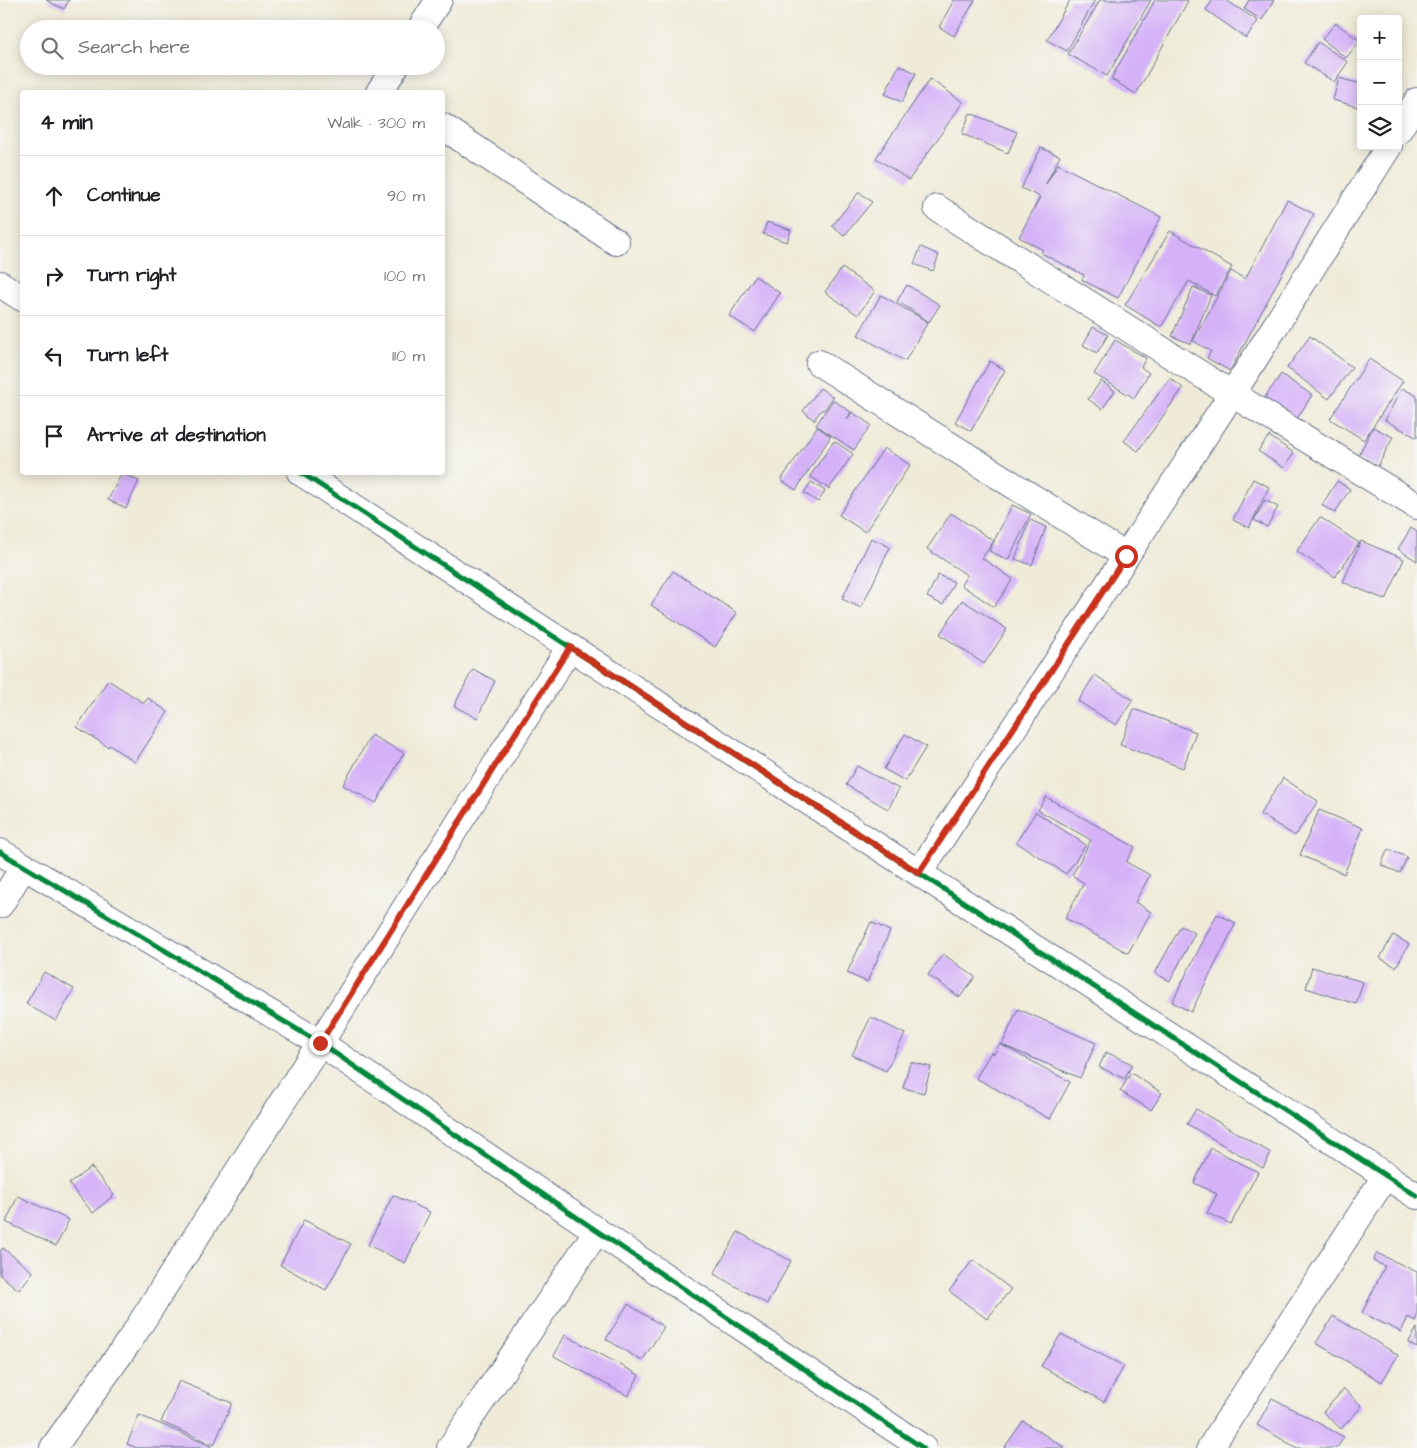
<!DOCTYPE html>
<html lang="en">
<head>
<meta charset="utf-8">
<style>
  body { margin:0; font-family:"Architects Daughter",sans-serif; background:#f2f2f2; color:#202124 }
  .controls { position:absolute; right:15px; top:15px; display:grid; overflow:hidden; border-radius:5px; box-shadow:0 2px 12px #0003 }
  .controls button { width:45px; height:45px; display:grid; place-items:center; padding:0; border:0; border-bottom:1px solid #e0e0e0; background:#fff; color:#202124; font:25px sans-serif }
  .stop { position:absolute; width:15px; height:15px; margin:-11px; border:4px solid #c8321e; border-radius:50%; background:#fff }
  .stop.end { background:#c8321e; border-color:#fff; box-shadow:0 1px 5px #0008 }
  .list { margin:0; padding:0; list-style:none }
  h2 { display:flex; justify-content:space-between; align-items:center; height:65px; margin:0; padding:0 20px; font-size:21px }
  h2 small { font-size:16px; font-weight:400; color:#757577 }
  .list li { display:grid; grid-template-columns:32px 1fr auto; gap:15px; align-items:center; box-sizing:border-box; height:80px; padding:0 20px; border-top:1px solid #e0e0e0 }
  .list b { display:block; font-size:19px; white-space:nowrap }
  .list em { font-size:16px; font-style:normal; color:#757577 }
  .icon { flex:none; width:28px; height:28px; fill:none; stroke:currentColor; stroke-width:2; stroke-linecap:round; stroke-linejoin:round }
  .map { position:relative; flex:none; width:1417px; height:1448px; overflow:hidden }
  .search { position:absolute; background:#fff; box-shadow:0 2px 12px #0003; left:20px; top:20px; width:425px; height:55px; display:flex; align-items:center; gap:12px; box-sizing:border-box; padding:0 18px; border-radius:28px; color:#757577; font-size:19px }
  .panel { position:absolute; background:#fff; box-shadow:0 2px 12px #0003; left:20px; top:90px; width:425px; height:385px; border-radius:5px }
  .map>svg:first-child { display:block }
</style>
</head>
<body>
<div class="map">
<svg width="1417" height="1448" viewBox="0 0 1417 1448">
  <rect width="100%" height="100%" fill="#f6f6f2"/>
  <filter id="ink" filterUnits="userSpaceOnUse"><feTurbulence type="fractalNoise" baseFrequency=".02" numOctaves="2"/><feDisplacementMap in="SourceGraphic" scale="10" xChannelSelector="R" yChannelSelector="G"/><feConvolveMatrix kernelMatrix="1 2 1 2 8 2 1 2 1" color-interpolation-filters="sRGB"/></filter>
  <filter id="wash" filterUnits="userSpaceOnUse"><feTurbulence type="fractalNoise" baseFrequency=".0096" numOctaves="4" result="noise"/><feDisplacementMap in="SourceGraphic" scale="20" xChannelSelector="R" yChannelSelector="G"/><feGaussianBlur stdDeviation="1.12" result="paint"/><feColorMatrix in="noise" values="0 0 0 0 0 0 0 0 0 0 0 0 0 0 0 0 0 1.4 0 .05"/><feComposite in="paint" operator="in"/></filter>
  <g filter="url(#wash)">
    <rect width="100%" height="100%" fill="#efebd8"/>
    <g id="blocks">
      <path fill="#d5b2f8" d="M46,0H69L64,9Z
        M954,0H975L954,36L939,27Z
        M1070,0H1095L1067,51L1047,40Z
        M1100,0H1151L1107,76L1068,54Z
        M1155,0H1185L1188,1L1136,94L1111,79Z
        M1213,0H1226L1258,21L1246,38L1206,10Z
        M1249,0H1274L1262,20L1244,9Z
        M1336,23L1360,41L1346,58L1322,39Z
        M1318,42L1348,62L1334,82L1304,63Z
        M899,65L916,73L902,102L885,94Z
        M1339,78L1361,84V108L1333,100Z
        M930,79L963,102L909,180L876,158Z
        M970,113L1017,132L1008,153L962,134Z
        M1041,148L1060,156L1046,184L1058,164L1161,217L1118,298L1082,280L1084,275L1041,253L1043,250L1019,237L1040,197L1021,188Z
        M859,192L872,202L844,236L832,226Z
        M1287,200L1314,214L1230,371L1207,358L1211,351L1193,341L1231,271L1245,279Z
        M767,222L791,230L787,242L763,234Z
        M1170,231L1232,267L1215,296L1189,281L1161,327L1125,305Z
        M921,247L939,255L933,271L914,264Z
        M842,268L875,291L858,315L825,292Z
        M755,276L780,293L755,332L729,316Z
        M907,285L940,305L929,322L897,301Z
        M1193,287L1211,295L1191,344L1172,336Z
        M881,295L928,322L905,361L858,335Z
        M1093,327L1108,335L1097,353L1083,345Z
        M1310,336L1352,367L1329,399L1287,368Z
        M1115,340L1146,358L1141,367L1149,373L1134,398L1094,374Z
        M1369,359L1403,381L1364,440L1330,419Z
        M990,361L1005,370L971,431L955,422Z
        M1281,374L1312,395L1296,420L1264,399Z
        M1170,378L1183,388L1138,451L1124,441Z
        M1101,381L1115,391L1102,409L1088,399Z
        M820,388L833,397L824,410L822,409L814,420L803,411Z
        M1402,388L1417,396V438L1385,420Z
        M833,400L851,412L847,420L852,412L871,425L854,450L816,425Z
        M817,427L831,436L796,490L781,480Z
        M1373,427L1393,437L1377,468L1357,458Z
        M1269,436L1294,453L1284,468L1258,451Z
        M834,441L853,454L829,489L810,476Z
        M884,448L910,465L865,532L839,515Z
        M122,473L139,481L126,508L108,500Z
        M1253,479L1269,487L1249,528L1233,520Z
        M1337,481L1350,489L1335,513L1322,505Z
        M811,482L825,491L818,502L804,493Z
        M1265,500L1278,507L1267,527L1254,520Z
        M1012,505L1031,514L1008,560L989,551Z
        M951,513L994,541L982,558L1013,579L994,607L961,585L967,575L927,549Z
        M1320,517L1359,543L1335,577L1297,551Z
        M1030,520L1046,527L1032,565L1015,559Z
        M1411,528L1417,532V561L1398,549Z
        M871,538L890,547L861,608L842,599Z
        M1361,541L1404,559L1386,600L1343,582Z
        M673,571L737,613L715,647L651,605Z
        M938,575L954,582L943,605L927,597Z
        M962,600L1007,629L984,664L940,634Z
        M473,669L495,681L477,718L454,706Z
        M1095,675L1133,700L1116,725L1078,701Z
        M108,680L144,703L148,698L168,712L135,762L109,745L108,747L77,727Z
        M1134,709L1196,732L1183,768L1120,745Z
        M905,734L926,747L905,781L884,769Z
        M371,735L404,753L376,803L343,785Z
        M857,766L899,789L888,809L846,785Z
        M1283,778L1318,801L1295,836L1260,814Z
        M1046,797L1135,847L1126,862L1150,875L1135,902L1151,912L1128,953L1065,918L1084,883L1072,875L1091,840L1038,810Z
        M1319,810L1363,828L1344,874L1300,855Z
        M1036,812L1086,845L1066,874L1016,842Z
        M1388,849L1407,857L1400,873L1381,865Z
        M1217,914L1236,923L1191,1012L1172,1002Z
        M871,922L890,931L867,982L847,973Z
        M1181,926L1195,933L1170,981L1155,973Z
        M1393,935L1409,944L1396,967L1380,958Z
        M943,954L975,977L960,997L928,975Z
        M1312,967L1363,982L1356,1004L1306,988Z
        M44,972L74,989L56,1021L26,1004Z
        M1018,1009L1096,1043L1080,1078L1002,1045Z
        M871,1017L905,1034L886,1071L852,1055Z
        M1000,1044L1070,1082L1050,1119L976,1078L991,1052L994,1054Z
        M1106,1052L1132,1064L1125,1079L1099,1067Z
        M910,1062L931,1067L924,1093L903,1088Z
        M1131,1073L1162,1093L1151,1110L1120,1091Z
        M1196,1109L1271,1153L1263,1168L1187,1124Z
        M1211,1148L1258,1172L1231,1224L1207,1213L1217,1194L1194,1183Z
        M91,1167L114,1195L93,1213L69,1184Z
        M393,1195L430,1212L405,1263L368,1245Z
        M18,1196L69,1220L56,1246L6,1222Z
        M304,1220L351,1244L326,1290L280,1265Z
        M738,1232L791,1261L767,1304L714,1274Z
        M3,1248L33,1272L19,1290L0,1275V1251Z
        M1377,1253L1417,1272V1316L1415,1321L1408,1317L1401,1332L1362,1313L1385,1266L1373,1261Z
        M973,1260L1011,1289L987,1319L949,1291Z
        M628,1304L664,1327L642,1361L606,1339Z
        M1333,1316L1398,1355L1382,1382L1316,1343Z
        M1417,1328V1348L1408,1343Z
        M1061,1334L1124,1366L1104,1402L1041,1366Z
        M565,1335L639,1375L628,1396L554,1356Z
        M179,1381L232,1403L214,1445L161,1422Z
        M1344,1389L1362,1406L1341,1429L1323,1412Z
        M1272,1398L1344,1437L1337,1448H1297L1257,1425Z
        M139,1415L211,1446L210,1448H137L127,1444Z
        M1023,1421L1065,1448H1004Z"/>
    </g>
  </g>
  <g filter="url(#ink)">
    <use href="#blocks" fill-opacity="0" stroke="#657189" stroke-width="1"/>
    <g fill="none" stroke-linecap="round" stroke-linejoin="round">
      <g stroke="#657189" stroke-width="28">
        <path id="minor" d="M420,29L439,0
          M379,92L396,66
          M442,126L616,242
          M1398,131L1417,101
          M937,208L1232,394L1417,506
          M0,284L22,298
          M819,363L1126,556
          M300,472L1417,1196
          M0,852L320,1043L597,1231L923,1448
          M919,873L1245,374L1389,146
          M0,905L24,866
          M53,1448L130,1340L320,1043L570,647
          M450,1448L597,1231
          M1210,1448L1386,1175"/>
      </g>
      <use href="#minor" stroke="#fff" stroke-width="26"/>
      <g stroke="#f6f6f2" stroke-width="8">
        <path id="cycleway" d="M300,472L1417,1196
          M0,852L320,1043L597,1231L923,1448"/>
      </g>
      <use href="#cycleway" stroke="#00873e" stroke-width="5"/>
    </g>
  </g>
  <g fill="none" stroke-linecap="round" stroke-linejoin="round" filter="url(#ink)">
    <path stroke="#c8321e" stroke-width="6" d="M320,1043L570,647L919,873L1126,556"/>
  </g>
</svg>
<div class="controls">
<button>+</button>
<button>−</button>
<button><svg class="icon" aria-label="layers" viewBox="0 0 24 24"><path d="M12 4l9 5-9 5-9-5zM3 14l9 5 9-5"/></svg></button>
</div>
<div class="stop" style="left:1126px;top:556px"></div>
<div class="stop end" style="left:320px;top:1043px"></div>
<div class="search"><svg class="icon" aria-label="search" viewBox="0 0 24 24"><circle cx="10" cy="10" r="6"/><path d="M15 15l6 6"/></svg>Search here</div>
<section class="panel">
<h2>4 min<small>Walk · 300 m</small></h2>
<ul class="list">
<li><svg class="icon" aria-label="ahead" viewBox="0 0 24 24"><path d="M12 20V5M6 11l6-6 6 6"/></svg><div><b>Continue</b></div><em>90 m</em></li>
<li><svg class="icon" aria-label="right" viewBox="0 0 24 24"><path d="M7 20v-9h11M14 6l5 5-5 5"/></svg><div><b>Turn right</b></div><em>100 m</em></li>
<li><svg class="icon" aria-label="left" viewBox="0 0 24 24"><path d="M17 20v-9H6M10 6l-5 5 5 5"/></svg><div><b>Turn left</b></div><em>110 m</em></li>
<li><svg class="icon" aria-label="arrive" viewBox="0 0 24 24"><path d="M6 21V4h12l-3 4 3 4H6"/></svg><div><b>Arrive at destination</b></div></li>
</ul>
</section>
</div>
</body>
</html>
